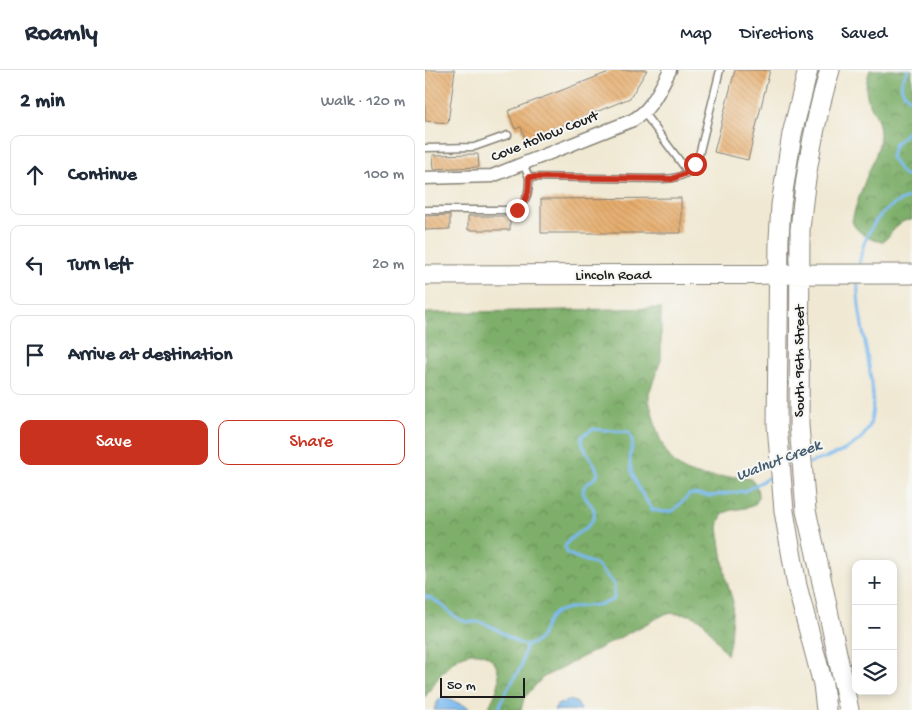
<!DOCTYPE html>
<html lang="en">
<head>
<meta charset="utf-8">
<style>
  body { margin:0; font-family:"Gochi Hand",sans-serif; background:#f6f6f7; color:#1f2937 }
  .controls { position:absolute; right:15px; bottom:15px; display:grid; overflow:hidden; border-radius:10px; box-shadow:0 2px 8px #0003 }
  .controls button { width:45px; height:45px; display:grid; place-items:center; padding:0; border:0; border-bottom:1px solid #e0e1e3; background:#fff; color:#1f2937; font:25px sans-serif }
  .scale { position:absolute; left:15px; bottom:12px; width:85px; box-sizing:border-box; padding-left:5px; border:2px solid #1c1c1c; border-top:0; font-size:14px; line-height:18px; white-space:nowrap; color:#1c1c1c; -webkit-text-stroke:4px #f6f6f2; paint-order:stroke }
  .stop { position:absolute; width:15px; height:15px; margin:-11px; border:4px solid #c8321e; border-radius:50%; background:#fff }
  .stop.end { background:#c8321e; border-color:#fff; box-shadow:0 1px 5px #0008 }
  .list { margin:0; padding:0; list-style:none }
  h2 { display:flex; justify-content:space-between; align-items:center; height:65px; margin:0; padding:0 20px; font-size:21px }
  h2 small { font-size:16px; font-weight:400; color:#747a83 }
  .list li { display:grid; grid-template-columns:32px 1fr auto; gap:15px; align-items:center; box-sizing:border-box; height:80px; margin:0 10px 10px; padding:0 10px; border:1px solid #e0e1e3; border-radius:10px }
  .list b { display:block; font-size:19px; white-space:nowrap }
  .list em { font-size:16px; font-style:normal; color:#747a83 }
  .actions { display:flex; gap:10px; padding:15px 20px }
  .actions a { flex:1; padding:11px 0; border:1px solid #c8321e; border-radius:10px; text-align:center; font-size:18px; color:#c8321e }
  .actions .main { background:#c8321e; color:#fff }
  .icon { flex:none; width:28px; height:28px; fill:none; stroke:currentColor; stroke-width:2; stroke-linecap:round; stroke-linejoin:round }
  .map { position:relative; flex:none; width:487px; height:640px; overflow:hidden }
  header { display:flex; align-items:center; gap:30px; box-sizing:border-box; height:70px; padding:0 25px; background:#fff; border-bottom:1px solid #e0e1e3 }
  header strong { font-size:24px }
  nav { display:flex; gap:28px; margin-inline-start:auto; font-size:18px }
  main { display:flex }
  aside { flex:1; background:#fff }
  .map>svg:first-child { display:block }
</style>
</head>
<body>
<header>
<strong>Roamly</strong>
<nav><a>Map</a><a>Directions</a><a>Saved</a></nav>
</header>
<main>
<aside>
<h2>2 min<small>Walk · 120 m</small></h2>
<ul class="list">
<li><svg class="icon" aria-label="ahead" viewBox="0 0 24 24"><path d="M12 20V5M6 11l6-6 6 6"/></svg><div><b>Continue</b></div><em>100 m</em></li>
<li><svg class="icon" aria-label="left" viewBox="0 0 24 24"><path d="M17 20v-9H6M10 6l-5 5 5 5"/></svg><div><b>Turn left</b></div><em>20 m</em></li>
<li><svg class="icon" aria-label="arrive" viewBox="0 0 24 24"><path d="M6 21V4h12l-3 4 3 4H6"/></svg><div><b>Arrive at destination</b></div></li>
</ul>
<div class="actions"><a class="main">Save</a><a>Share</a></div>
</aside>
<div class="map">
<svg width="487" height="640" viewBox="0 0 487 640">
  <defs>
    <pattern id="forest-crowns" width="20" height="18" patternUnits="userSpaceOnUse" patternTransform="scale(1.25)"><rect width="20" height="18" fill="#7eaf6a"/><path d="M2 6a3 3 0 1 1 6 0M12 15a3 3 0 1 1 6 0" fill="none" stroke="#668e56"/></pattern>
    <pattern id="water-ripples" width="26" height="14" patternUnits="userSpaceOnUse" patternTransform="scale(1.25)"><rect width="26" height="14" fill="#7bbaef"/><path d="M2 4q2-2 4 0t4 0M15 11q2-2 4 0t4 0" fill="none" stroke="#6a9fcc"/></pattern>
    <pattern id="building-back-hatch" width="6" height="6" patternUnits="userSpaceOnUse" patternTransform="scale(1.25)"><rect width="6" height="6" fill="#e6ad6d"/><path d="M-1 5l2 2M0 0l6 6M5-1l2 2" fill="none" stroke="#c5945e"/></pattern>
  </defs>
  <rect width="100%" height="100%" fill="#f6f6f2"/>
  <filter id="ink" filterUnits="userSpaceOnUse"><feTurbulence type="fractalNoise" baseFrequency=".02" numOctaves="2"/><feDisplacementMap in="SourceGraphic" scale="10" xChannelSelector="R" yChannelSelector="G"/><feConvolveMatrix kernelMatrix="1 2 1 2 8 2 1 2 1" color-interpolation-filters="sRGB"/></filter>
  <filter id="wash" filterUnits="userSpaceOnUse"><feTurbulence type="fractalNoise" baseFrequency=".0096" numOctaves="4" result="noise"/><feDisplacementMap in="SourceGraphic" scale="20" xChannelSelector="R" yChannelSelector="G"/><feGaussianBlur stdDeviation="1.12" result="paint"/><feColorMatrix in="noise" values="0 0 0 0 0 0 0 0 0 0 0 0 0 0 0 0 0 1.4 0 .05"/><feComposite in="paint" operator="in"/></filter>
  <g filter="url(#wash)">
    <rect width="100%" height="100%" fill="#f0e8d2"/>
    <path fill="url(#forest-crowns)" stroke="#4d6643" d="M445,0H487V150C471,149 468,165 457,172C446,170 430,162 427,151C430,138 434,126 439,114C444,99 454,82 455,66C456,37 432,35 445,0Z
      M236,238V290L224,323V330C234,368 239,405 287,407C299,408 314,405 326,409C333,414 337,432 327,436C311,442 296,435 293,458L301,509L308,532L305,571L302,585L278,551L266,545L242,543L117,608L99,628L96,640H63C66,631 73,621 74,611C75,586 52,575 32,589C18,598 9,614 0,627V243Z"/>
    <path fill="url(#water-ripples)" stroke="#4c6b86" d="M16,628H20L43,637L44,640H9L12,632Z
      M145,630L152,633L156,640H129L132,635Z"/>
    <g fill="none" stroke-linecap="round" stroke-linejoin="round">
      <path stroke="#7bbaef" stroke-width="3" d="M483,0C473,14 474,20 487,31
        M487,57L469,75L466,87L477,104L487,108
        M434,198C437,165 454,135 487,127
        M384,393C404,387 432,379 443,359C459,329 430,251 433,211
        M0,526C18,532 20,541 34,549C41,553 46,552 53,552C58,552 63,555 67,557C79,562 95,580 109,573C122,566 118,547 134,541C152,533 172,539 189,529V514L172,495L143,484L140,477C144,464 166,460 169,446C172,435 158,431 158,421C158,413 169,411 173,404C171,389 154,379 157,366L168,359L203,362C212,372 204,381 205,393C207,410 218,427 228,440L239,442L248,441L265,424L286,426L320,421L350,404
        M73,640L79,625L96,597L101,575"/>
    </g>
    <g id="blocks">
      <path fill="url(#building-back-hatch)" d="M0,0H30L23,53L0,51Z
        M185,0H222L205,28L101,71L96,57L90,59L83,41L184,2Z
        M310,0H345L323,90L289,82Z
        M53,84L54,97L9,99L8,85Z
        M256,128V163H116V129Z
        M25,145V159L0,160V146Z
        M43,146H85V160H43Z"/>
    </g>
  </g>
  <g filter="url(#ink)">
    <use href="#blocks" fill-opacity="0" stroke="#868277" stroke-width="1"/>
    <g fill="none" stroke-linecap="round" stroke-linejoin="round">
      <g stroke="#868277" stroke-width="9">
        <path id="lane" d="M0,78L49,77L83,65
          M98,94L104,107L231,109C243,109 253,109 263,102L219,43
          M263,102L270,94L274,85L295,0
          M0,140H92C103,129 104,122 104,107"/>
      </g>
      <g stroke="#868277" stroke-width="15">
        <path id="street" d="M0,108L67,106L208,50C228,38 234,20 245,0"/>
      </g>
      <g stroke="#868277" stroke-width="21">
        <path id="secondary" d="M383,0L367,64L356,135L354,169L352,355L359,441L372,516L398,614L401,640
          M405,0C389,52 380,105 375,160L374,355L381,441L390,479L424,640
          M0,205L487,204"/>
      </g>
      <use href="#lane" stroke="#fff" stroke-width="6"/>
      <use href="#street" stroke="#fff" stroke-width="12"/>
      <use href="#secondary" stroke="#fff" stroke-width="19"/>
    </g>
  </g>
  <g fill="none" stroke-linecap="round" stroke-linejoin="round" filter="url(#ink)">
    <path stroke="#c8321e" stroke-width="6" d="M92,140C103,129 104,122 104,107L247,109L259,104L270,94"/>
  </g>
  <g text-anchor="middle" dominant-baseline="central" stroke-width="4" stroke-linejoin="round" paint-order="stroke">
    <g font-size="15" fill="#1c1c1c" stroke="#f6f6f2">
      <text transform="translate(120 67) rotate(-22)">Cove Hollow Court</text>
      <text x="188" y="206">Lincoln Road</text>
      <text transform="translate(375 291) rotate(-90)">South 96th Street</text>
    </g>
    <g font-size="16" font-style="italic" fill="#425b70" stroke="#f6f6f2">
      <text transform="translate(354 392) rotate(-21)">Walnut Creek</text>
    </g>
  </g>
</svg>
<div class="controls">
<button>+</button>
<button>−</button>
<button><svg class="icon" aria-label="layers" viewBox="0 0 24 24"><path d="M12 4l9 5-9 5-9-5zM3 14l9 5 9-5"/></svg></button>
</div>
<div class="scale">50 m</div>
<div class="stop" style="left:270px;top:94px"></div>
<div class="stop end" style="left:92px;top:140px"></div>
</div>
</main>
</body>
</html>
